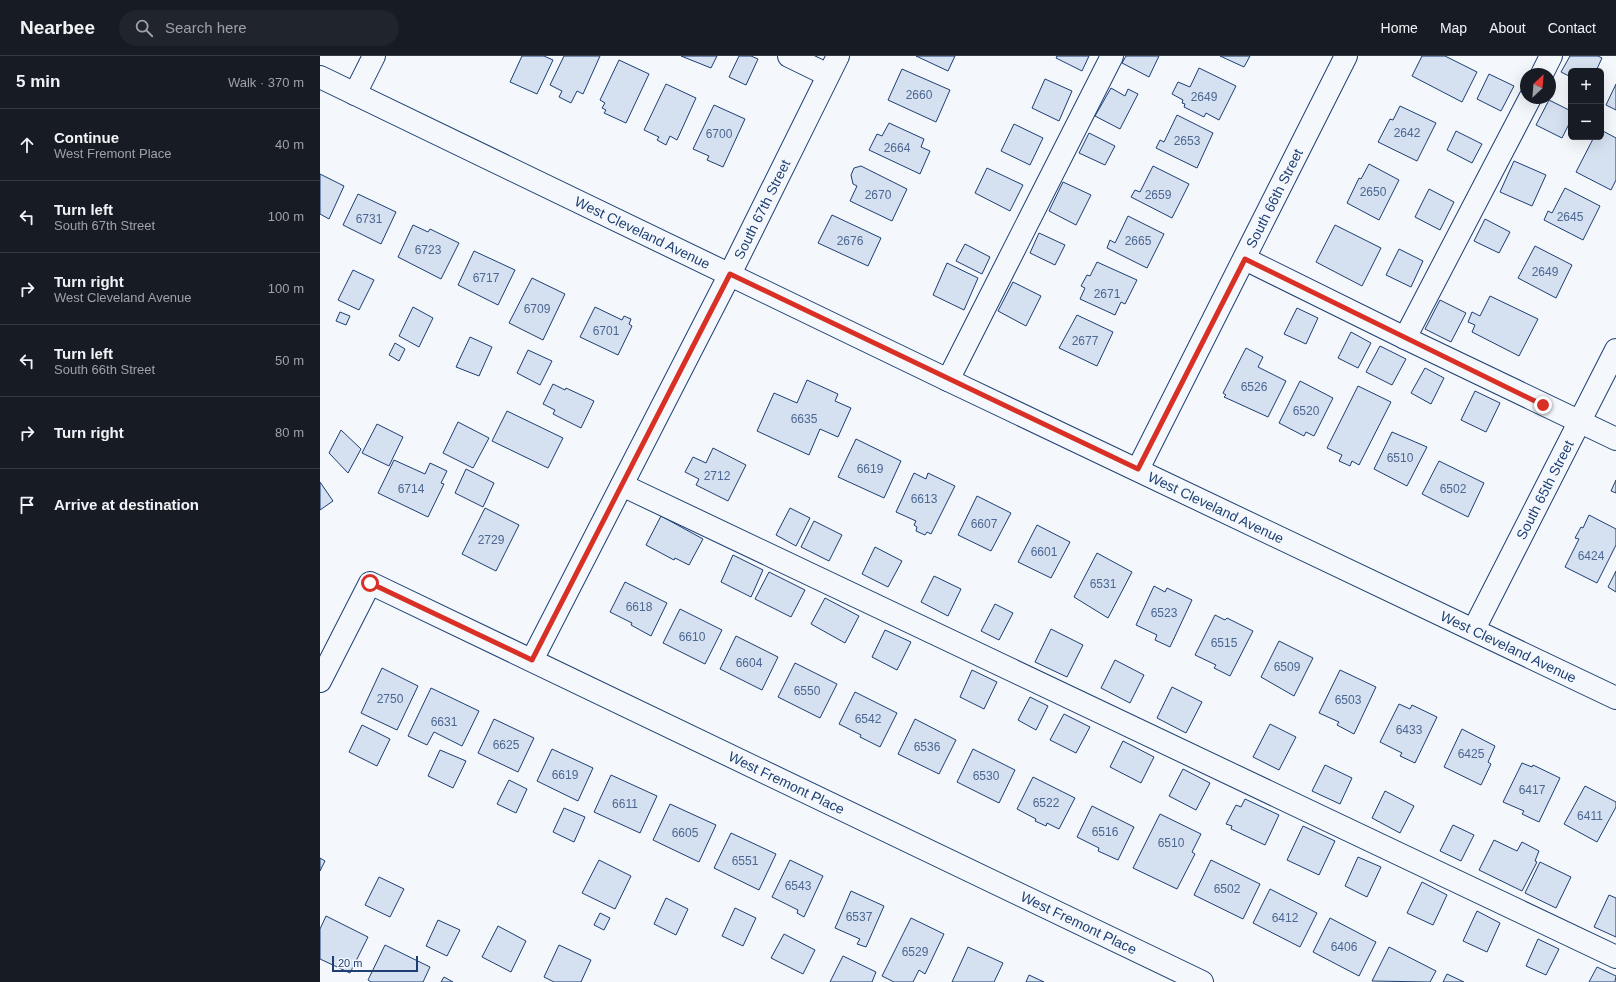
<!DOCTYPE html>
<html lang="en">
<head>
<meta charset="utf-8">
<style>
  body { margin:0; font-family:Helvetica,sans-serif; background:#20242c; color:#f1f3f6 }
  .controls { position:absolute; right:12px; top:12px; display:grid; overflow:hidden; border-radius:6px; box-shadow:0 4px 16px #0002 }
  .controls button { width:36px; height:36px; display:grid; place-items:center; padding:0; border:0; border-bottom:1px solid #363941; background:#171b24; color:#f1f3f6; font:20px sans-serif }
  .compass { position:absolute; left:1200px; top:12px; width:36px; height:36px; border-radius:50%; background:#171b24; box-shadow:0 4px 16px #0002; rotate:26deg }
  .scale { position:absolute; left:12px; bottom:10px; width:86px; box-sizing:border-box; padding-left:4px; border:2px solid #1d3f73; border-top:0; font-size:11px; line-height:14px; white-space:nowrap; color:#1d3f73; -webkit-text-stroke:3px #f4f7fb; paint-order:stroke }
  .stop { position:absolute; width:12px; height:12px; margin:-9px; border:3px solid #d93025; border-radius:50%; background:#fff }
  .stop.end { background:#d93025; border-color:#fff; box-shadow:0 1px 4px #0008 }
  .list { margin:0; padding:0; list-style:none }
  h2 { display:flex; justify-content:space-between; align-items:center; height:52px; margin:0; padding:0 16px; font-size:17px }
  h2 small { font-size:13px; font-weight:400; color:#9ea1a6 }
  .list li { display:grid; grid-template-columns:26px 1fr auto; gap:12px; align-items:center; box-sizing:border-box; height:72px; padding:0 16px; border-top:1px solid #363941 }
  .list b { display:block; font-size:15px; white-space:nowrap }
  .list p { margin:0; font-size:13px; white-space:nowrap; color:#9ea1a6 }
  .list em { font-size:13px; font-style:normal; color:#9ea1a6 }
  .icon { flex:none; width:22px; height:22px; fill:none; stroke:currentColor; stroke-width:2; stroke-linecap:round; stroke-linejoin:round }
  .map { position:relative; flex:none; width:1296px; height:926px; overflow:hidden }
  header { display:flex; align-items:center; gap:24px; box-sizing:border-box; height:56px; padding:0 20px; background:#171b24; border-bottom:1px solid #363941 }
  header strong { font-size:19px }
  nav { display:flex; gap:22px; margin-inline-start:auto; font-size:14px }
  .search { width:280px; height:36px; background:#20242c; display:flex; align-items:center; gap:10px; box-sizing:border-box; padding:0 14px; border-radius:22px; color:#9ea1a6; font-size:15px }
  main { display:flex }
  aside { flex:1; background:#171b24 }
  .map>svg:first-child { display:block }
</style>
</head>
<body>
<header>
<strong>Nearbee</strong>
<div class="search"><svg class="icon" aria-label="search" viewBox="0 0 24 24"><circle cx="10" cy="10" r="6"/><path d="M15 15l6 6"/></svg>Search here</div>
<nav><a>Home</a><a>Map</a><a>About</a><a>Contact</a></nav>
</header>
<main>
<aside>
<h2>5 min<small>Walk · 370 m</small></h2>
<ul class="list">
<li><svg class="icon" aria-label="ahead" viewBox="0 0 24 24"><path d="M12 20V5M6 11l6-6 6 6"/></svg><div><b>Continue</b><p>West Fremont Place</p></div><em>40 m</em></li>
<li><svg class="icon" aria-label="left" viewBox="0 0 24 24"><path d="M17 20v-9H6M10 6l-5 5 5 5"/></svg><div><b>Turn left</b><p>South 67th Street</p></div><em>100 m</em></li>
<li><svg class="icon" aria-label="right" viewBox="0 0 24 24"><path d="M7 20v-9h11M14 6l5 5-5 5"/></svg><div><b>Turn right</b><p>West Cleveland Avenue</p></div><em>100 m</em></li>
<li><svg class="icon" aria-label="left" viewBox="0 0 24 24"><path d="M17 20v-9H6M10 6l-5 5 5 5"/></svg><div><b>Turn left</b><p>South 66th Street</p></div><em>50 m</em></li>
<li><svg class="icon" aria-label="right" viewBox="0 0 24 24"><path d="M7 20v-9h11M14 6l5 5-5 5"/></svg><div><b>Turn right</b></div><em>80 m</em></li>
<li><svg class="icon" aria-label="arrive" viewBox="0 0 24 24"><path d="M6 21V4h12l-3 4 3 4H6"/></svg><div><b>Arrive at destination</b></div></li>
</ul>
</aside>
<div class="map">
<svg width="1296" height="926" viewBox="0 0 1296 926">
  <rect width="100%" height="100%" fill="#f4f7fb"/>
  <path fill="#d5e0f0" stroke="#1d3f73" d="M202,0H224L233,4L217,38L190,26Z
    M244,0H280L263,38L257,35L251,47L239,41L242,35L230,29Z
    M361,0H397L391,12Z
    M419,0H431L438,3L426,29L409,21Z
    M596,0H635L628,15Z
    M737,0H769L762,15L736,2Z
    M806,0H839L829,21L802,7Z
    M900,0H930L924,11Z
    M1102,0H1125L1157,16L1142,46L1092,20Z
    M1250,0H1278L1282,2L1276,15H1251V21L1241,16Z
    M299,4L329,18L306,67L284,57L286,54L282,52L285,47L280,44Z
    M879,12L916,30L899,64L886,57L884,61L864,51L865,48L862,47L863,44L852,38L858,26L870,31Z
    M582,13L630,34L616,66L568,44Z
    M1169,18L1194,30L1181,55L1157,43Z
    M725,23L752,35L739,65L712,52Z
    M346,28L376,42L357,84L350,80L346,89L337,84L339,81L324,74Z
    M1296,28V54L1286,49Z
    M791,32L805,40L808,33L818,38L800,73L775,60Z
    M1229,44L1251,55V64L1242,82L1216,69Z
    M394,49L425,63L403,111L387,104L389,100L373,93Z
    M1080,50L1116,67L1097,105L1058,86L1070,63L1073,64Z
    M857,59L893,77L877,112L836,92L840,84L844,86Z
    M569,67L604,83L601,91L610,95L600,118L549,94L557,78L562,80Z
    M694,68L723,82L710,109L681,95Z
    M1281,74L1296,82V124L1291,134L1256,116L1274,81H1281Z
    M1136,75L1162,88L1152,107L1127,94Z
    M769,77L795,90L785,109L759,97Z
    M1194,105L1226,119L1212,150L1180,136Z
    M1049,108L1079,124L1059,164L1027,147L1039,122L1041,123Z
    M541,110L587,133L572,165L530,145L537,130L533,128L531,119L534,112Z
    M833,110L869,128L852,162L811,141L815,134L820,136Z
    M667,112L703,129L690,155L655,137Z
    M0,118L24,130L9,163L0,158Z
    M743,126L771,139L756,169L729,155Z
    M1245,132L1280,150L1263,184L1224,164L1228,155L1232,157Z
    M1109,133L1134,146L1120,174L1095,161Z
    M38,138L76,156L61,188L23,169Z
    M512,159L561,182L548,210L498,187Z
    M808,160L844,178L827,212L787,192L790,184L795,187Z
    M1165,163L1190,176L1179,197L1154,185Z
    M93,169L108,176L110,173L139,187L121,223L78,201Z
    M1015,169L1061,192L1042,230L996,206Z
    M719,177L745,189L735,209L710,197Z
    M645,188L670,201L662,218L636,205Z
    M1215,190L1252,209L1236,242L1198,222Z
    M1079,193L1103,205L1091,231L1066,219Z
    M154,195L195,214L178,249L138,229Z
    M777,206L817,224L805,248L801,246L795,259L760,243L765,232L761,230L767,219L770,220Z
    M627,207L658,222L644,254L613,239Z
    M33,214L54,224L39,254L18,244Z
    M212,222L245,238L223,284L189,267Z
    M693,226L721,240L706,270L678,255Z
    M1170,240L1218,263L1199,300L1152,276L1155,269L1148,266L1152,256L1160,260Z
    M1120,244L1146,257L1131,286L1105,273Z
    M93,251L113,262L99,291L79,280Z
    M275,251L302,264L304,260L311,263L309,268L312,270L298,299L260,281Z
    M977,252L998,262L986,288L964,278Z
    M20,256L30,260L26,269L16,265Z
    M757,259L793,276L777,310L739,292Z
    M1031,276L1051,287L1038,312L1018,302Z
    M150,281L172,291L159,320L136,311Z
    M75,287L85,293L79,305L69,299Z
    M1060,290L1086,303L1072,329L1046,316Z
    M926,292L943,301L938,311L966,325L948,361L904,341L906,339L903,337Z
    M208,294L232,305L220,329L197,317Z
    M1105,312L1124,322L1111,348L1091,337Z
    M487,324L518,338L515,345L531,352L518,381L500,373L489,399L437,375L454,337L477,347Z
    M980,325L1013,342L994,380L986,376L984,380L959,367Z
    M233,328L245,334L246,332L274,345L261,372L233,358L235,354L223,348Z
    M1038,330L1071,346L1039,409L1032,405L1030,410L1019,405L1022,399L1007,392Z
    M1155,335L1180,347L1166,376L1141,364Z
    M187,355L243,382L228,412L172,385Z
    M138,366L169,382L153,412L123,397Z
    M57,368L83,381L69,410L42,397Z
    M21,374L41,393L28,417L9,397Z
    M1072,376L1107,391L1087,430L1054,413Z
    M536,383L581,405L564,442L518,421Z
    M393,392L426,409L408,445L376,429L379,423L365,416L373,401L386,407Z
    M74,404L105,418L110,407L127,415L121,427L124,428L108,461L58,437Z
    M1119,405L1164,427L1148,461L1102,438Z
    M146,413L174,427L163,451L135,437Z
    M594,417L606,423L608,417L635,430L611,478L607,476L605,479L596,475L597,471L594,469L596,465L576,456Z
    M1296,424V437L1291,435Z
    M0,426L13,445L0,454Z
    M657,440L691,457L671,495L638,479Z
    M165,452L199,469L176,515L142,498Z
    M470,452L490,462L476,490L456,479Z
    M1269,459L1296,473V489L1277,527L1245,511L1259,483L1255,482L1261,471L1263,472Z
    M341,460L383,483L369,509L355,502L354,504L326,489Z
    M494,465L522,479L509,505L481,491Z
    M717,469L750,486L731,522L698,506Z
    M555,491L582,505L568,531L542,518Z
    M777,497L812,516L788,562L754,541Z
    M413,499L443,514L431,541L401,526Z
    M1296,515V536L1288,531Z
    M449,516L485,534L471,561L435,543Z
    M614,520L641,533L628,560L601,546Z
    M305,526L347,547L331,580L311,569L312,567L290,556Z
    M834,530L845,536L847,532L872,544L850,591L835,584L837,579L816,569Z
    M505,542L539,560L525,587L491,568Z
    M675,548L693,557L679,584L661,575Z
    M360,553L402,574L385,608L343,587Z
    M895,559L905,564L907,562L933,575L910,620L894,612L896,609L875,599Z
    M731,573L763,589L747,621L715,606Z
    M565,574L591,586L577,614L552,601Z
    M416,580L458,601L442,634L400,613Z
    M959,585L993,602L974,640L941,621Z
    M795,604L824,619L810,647L781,632Z
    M475,607L517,628L500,662L458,641Z
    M62,612L98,630L77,674L41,657Z
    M652,614L677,626L664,653L640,641Z
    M1020,614L1056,631L1034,678L1017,669L1019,666L999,657Z
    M852,631L882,646L866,677L837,662Z
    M111,632L159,655L142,690L114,676L107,689L88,680Z
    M535,636L577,657L560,691L540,681L541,679L519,668Z
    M710,641L728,650L716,674L698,664Z
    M1079,648L1090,653L1092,649L1117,661L1095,707L1080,700L1082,697L1060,686Z
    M744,658L770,671L756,697L730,684Z
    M174,663L214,682L198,716L158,697Z
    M595,663L636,684L619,718L578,698Z
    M950,668L976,681L959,714L933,701Z
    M42,669L70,683L57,710L29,696Z
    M1142,673L1175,690L1168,706L1171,708L1161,729L1124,711Z
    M803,685L834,701L821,727L790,711Z
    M232,693L273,712L258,745L217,725Z
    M653,693L695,714L679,747L637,726Z
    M120,694L146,705L133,732L108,720Z
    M1202,707L1212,711L1213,709L1240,722L1219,766L1202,758L1204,755L1183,746Z
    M1005,709L1032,722L1020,748L992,735Z
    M863,713L890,727L876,754L849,740Z
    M291,719L337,740L320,777L274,756Z
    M713,721L755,742L739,773L727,767L726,770L715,765L716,763L697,753Z
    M189,724L207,733L196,757L177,748Z
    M1265,730L1296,746V751L1277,786L1244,768Z
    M1065,735L1094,750L1080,777L1052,762Z
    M925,743L959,759L945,789L911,773L912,770L906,768L916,749L921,751Z
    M350,748L396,769L379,806L333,784Z
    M772,750L814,771L798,804L778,795L779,792L757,781Z
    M244,752L265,761L254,786L233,776Z
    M840,758L881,778L872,796L875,798L857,833L813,812Z
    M1133,769L1154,779L1141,805L1120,795Z
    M983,770L1015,785L999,819L967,804Z
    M411,777L456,798L439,834L394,812Z
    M1174,784L1197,795L1202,786L1219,795L1215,805L1217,806L1202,835L1159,814Z
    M1038,801L1061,811L1047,841L1025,830Z
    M0,802L5,805L0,815Z
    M279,804L311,820L295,853L262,837Z
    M470,804L503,820L484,861L477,857L478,854L452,841Z
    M891,804L940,828L923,863L874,839Z
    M1220,806L1251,821L1236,852L1205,837Z
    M59,821L84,833L70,861L45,849Z
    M1102,826L1127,839L1113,869L1087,857Z
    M950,833L997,857L980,891L933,867Z
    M531,835L564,850L546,891L537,888L540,883L515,872Z
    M1289,839L1296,842V881L1274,871Z
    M346,842L368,853L356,879L334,868Z
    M415,852L436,862L423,890L402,880Z
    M1157,855L1180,867L1167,896L1143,885Z
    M280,857L290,862L284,874L274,869Z
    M6,860L48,881L30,917L0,903V873Z
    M591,862L624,878L605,918L599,914L593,926H574L562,920Z
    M1010,862L1056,886L1039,920L993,896Z
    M118,864L140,874L127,900L106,890Z
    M178,870L206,885L191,916L162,901Z
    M464,878L495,894L483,918L451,902Z
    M1218,883L1239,893L1226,919L1206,910Z
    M65,889L110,911L103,926H51L48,924Z
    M239,889L271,904L261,926H234L224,921Z
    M648,891L683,907L674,926H632Z
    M1069,891L1116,915L1110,926L1052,925Z
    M523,900L556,916L552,926H510Z
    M1277,911L1296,920L1295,926H1269Z
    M1127,918L1144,926H1123Z
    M709,919L724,926H706Z
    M124,921L133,926H121Z"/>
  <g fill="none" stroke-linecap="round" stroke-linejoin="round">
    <g stroke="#1d3f73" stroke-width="24">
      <g id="minor">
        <path d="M469,0L508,19"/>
        <path d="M1222,18L1231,0"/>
        <path id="s1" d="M0,21L628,324L1296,642"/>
        <path d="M35,38L54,0"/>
        <path d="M925,203L1085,282L1296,383"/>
        <path d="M1085,282L1210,42"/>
        <path d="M628,324L792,0"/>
        <path id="s2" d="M818,413L1026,0"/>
        <path d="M302,429L1296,901"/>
        <path id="s3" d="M1154,573L1296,294"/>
        <path id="s4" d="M212,604L410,218L518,0"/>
        <path id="s5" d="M0,625L50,527L882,926"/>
      </g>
    </g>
    <use href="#minor" stroke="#f4f7fb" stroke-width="22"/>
  </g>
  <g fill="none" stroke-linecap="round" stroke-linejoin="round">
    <path stroke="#d93025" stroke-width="5" d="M50,527L212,604L410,218L818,413L925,203L1223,349"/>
  </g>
  <g text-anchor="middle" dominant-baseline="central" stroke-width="3" stroke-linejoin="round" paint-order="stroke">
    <g font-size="12" fill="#4b6792">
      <text x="599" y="39">2660</text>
      <text x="884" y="41">2649</text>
      <text x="1087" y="77">2642</text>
      <text x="399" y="78">6700</text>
      <text x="867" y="85">2653</text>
      <text x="577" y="92">2664</text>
      <text x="1053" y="136">2650</text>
      <text x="558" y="139">2670</text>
      <text x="838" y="139">2659</text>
      <text x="1250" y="161">2645</text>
      <text x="49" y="163">6731</text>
      <text x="530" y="185">2676</text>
      <text x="818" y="185">2665</text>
      <text x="108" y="194">6723</text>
      <text x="1225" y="216">2649</text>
      <text x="166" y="222">6717</text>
      <text x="787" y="238">2671</text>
      <text x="217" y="253">6709</text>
      <text x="286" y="275">6701</text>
      <text x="765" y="285">2677</text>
      <text x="934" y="331">6526</text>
      <text x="986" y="355">6520</text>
      <text x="484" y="363">6635</text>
      <text x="1080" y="402">6510</text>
      <text x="550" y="413">6619</text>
      <text x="397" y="420">2712</text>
      <text x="91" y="433">6714</text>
      <text x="1133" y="433">6502</text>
      <text x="604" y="443">6613</text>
      <text x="664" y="468">6607</text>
      <text x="171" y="484">2729</text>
      <text x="724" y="496">6601</text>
      <text x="1271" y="500">6424</text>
      <text x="783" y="528">6531</text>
      <text x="319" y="551">6618</text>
      <text x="844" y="557">6523</text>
      <text x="372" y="581">6610</text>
      <text x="904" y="587">6515</text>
      <text x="429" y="607">6604</text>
      <text x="967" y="611">6509</text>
      <text x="487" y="635">6550</text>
      <text x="70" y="643">2750</text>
      <text x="1028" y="644">6503</text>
      <text x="548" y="663">6542</text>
      <text x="124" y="666">6631</text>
      <text x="1089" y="674">6433</text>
      <text x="186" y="689">6625</text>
      <text x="607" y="691">6536</text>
      <text x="1151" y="698">6425</text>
      <text x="245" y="719">6619</text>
      <text x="666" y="720">6530</text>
      <text x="1212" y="734">6417</text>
      <text x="726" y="747">6522</text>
      <text x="305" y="748">6611</text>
      <text x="1270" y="760">6411</text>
      <text x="785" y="776">6516</text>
      <text x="365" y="777">6605</text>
      <text x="851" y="787">6510</text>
      <text x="425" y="805">6551</text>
      <text x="478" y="830">6543</text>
      <text x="907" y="833">6502</text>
      <text x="539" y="861">6537</text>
      <text x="965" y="862">6412</text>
      <text x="1024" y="891">6406</text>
      <text x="595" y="896">6529</text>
    </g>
    <g font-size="14" fill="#1d3f73" stroke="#f4f7fb">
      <text stroke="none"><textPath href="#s2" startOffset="303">South 66th Street</textPath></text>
      <text stroke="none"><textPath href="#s4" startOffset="506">South 67th Street</textPath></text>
      <text stroke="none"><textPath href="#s1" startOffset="358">West Cleveland Avenue</textPath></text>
      <text stroke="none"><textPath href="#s3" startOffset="156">South 65th Street</textPath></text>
      <text stroke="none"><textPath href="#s1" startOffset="994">West Cleveland Avenue</textPath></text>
      <text stroke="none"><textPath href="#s1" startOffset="1318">West Cleveland Avenue</textPath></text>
      <text stroke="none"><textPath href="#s5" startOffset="572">West Fremont Place</textPath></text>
      <text stroke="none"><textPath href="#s5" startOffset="896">West Fremont Place</textPath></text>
    </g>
  </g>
</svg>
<div class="controls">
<button>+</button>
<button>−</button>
</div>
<svg class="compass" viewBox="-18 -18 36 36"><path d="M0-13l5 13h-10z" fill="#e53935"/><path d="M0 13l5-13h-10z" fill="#9ea1a6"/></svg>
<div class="scale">20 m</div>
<div class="stop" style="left:50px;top:527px"></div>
<div class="stop end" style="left:1223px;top:349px"></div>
</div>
</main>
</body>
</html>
